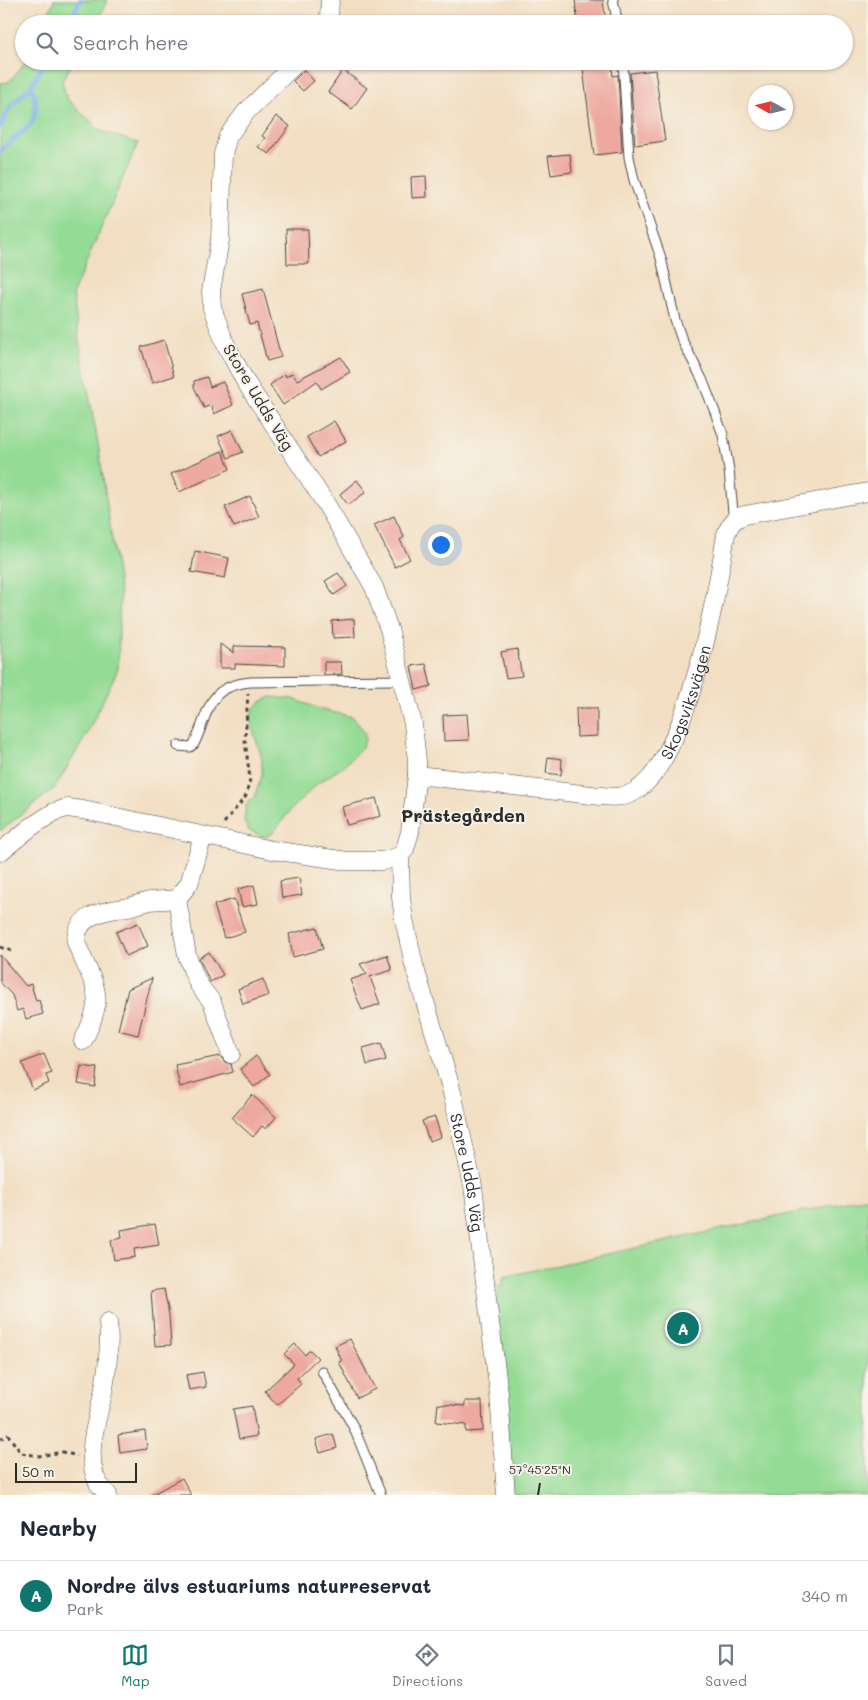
<!DOCTYPE html>
<html lang="en">
<head>
<meta charset="utf-8">
<style>
  body { margin:0; font-family:Mali,sans-serif; background:#f6f6f7; color:#1f2937 }
  .compass { position:absolute; left:748px; top:85px; width:45px; height:45px; border-radius:50%; background:#fff; box-shadow:0 1px 4px #0004; rotate:278deg }
  .scale { position:absolute; left:15px; bottom:12px; width:122px; box-sizing:border-box; padding-left:5px; border:2px solid #2b2b2b; border-top:0; font-size:14px; line-height:18px; white-space:nowrap; color:#2b2b2b; -webkit-text-stroke:4px #f7f3e8; paint-order:stroke }
  .you { position:absolute; left:440px; top:544px; width:18px; height:18px; margin:-12px; border:4px solid #fff; border-radius:50%; background:#1a73e8; box-shadow:0 0 0 8px #1a73e833 }
  .badge { display:grid; place-items:center; width:32px; height:32px; border-radius:50%; background:#0f766e; color:#fff; font-size:16px; font-weight:700 }
  .pin { position:absolute; translate:-50% -50%; border:2px solid #fff; box-shadow:0 1px 5px #0006 }
  .list { margin:0; padding:0; list-style:none }
  h2 { display:flex; justify-content:space-between; align-items:center; height:65px; margin:0; padding:0 20px; font-size:21px }
  h2 small { font-size:16px; font-weight:400; color:#747a83 }
  .list li { display:grid; grid-template-columns:32px 1fr auto; gap:15px; align-items:center; box-sizing:border-box; height:70px; padding:0 20px; border-top:1px solid #e0e1e3 }
  .list b { display:block; font-size:19px; white-space:nowrap }
  .list p { margin:0; font-size:16px; white-space:nowrap; color:#747a83 }
  .list em { font-size:16px; font-style:normal; color:#747a83 }
  .icon { flex:none; width:28px; height:28px; fill:none; stroke:currentColor; stroke-width:2; stroke-linecap:round; stroke-linejoin:round }
  .map { position:relative; flex:none; width:868px; height:1495px; overflow:hidden }
  .search { position:absolute; background:#fff; box-shadow:0 1px 4px #0004; left:15px; right:15px; top:15px; height:55px; display:flex; align-items:center; gap:12px; box-sizing:border-box; padding:0 18px; border-radius:28px; color:#747a83; font-size:19px }
  .sheet { height:135px; background:#fff }
  nav { display:flex; justify-content:space-around; align-items:center; box-sizing:border-box; height:70px; border-top:1px solid #e0e1e3; background:#fff; font-size:14px; color:#747a83 }
  nav a { display:grid; justify-items:center; gap:2px }
  nav .on { color:#0f766e }
  .map>svg:first-child { display:block }
</style>
</head>
<body>
<div class="map">
<svg width="868" height="1495" viewBox="0 0 868 1495">
  <rect width="100%" height="100%" fill="#f7f3e8"/>
  <filter id="ink" filterUnits="userSpaceOnUse"><feTurbulence type="fractalNoise" baseFrequency=".02" numOctaves="2"/><feDisplacementMap in="SourceGraphic" scale="10" xChannelSelector="R" yChannelSelector="G"/><feConvolveMatrix kernelMatrix="1 2 1 2 8 2 1 2 1" color-interpolation-filters="sRGB"/></filter>
  <filter id="wash" filterUnits="userSpaceOnUse"><feTurbulence type="fractalNoise" baseFrequency=".0096" numOctaves="4" result="noise"/><feDisplacementMap in="SourceGraphic" scale="20" xChannelSelector="R" yChannelSelector="G"/><feGaussianBlur stdDeviation="1.12" result="paint"/><feColorMatrix in="noise" values="0 0 0 0 0 0 0 0 0 0 0 0 0 0 0 0 0 1.4 0 .05"/><feComposite in="paint" operator="in"/></filter>
  <g filter="url(#wash)">
    <rect width="100%" height="100%" fill="#f2dfc3"/>
    <path fill="#94db95" stroke="#608360" d="M54,0H107L97,24H44Z
      M26,61H74L62,81L67,99L101,131L138,143L73,293L79,341L98,443L120,594L118,669L87,734L55,788L0,831V83L9,82Z
      M271,697L293,699L317,708L352,717L360,726L365,734V740L362,747L343,767L318,783L290,811L272,834L264,837L248,830L244,821L246,804L254,797L262,776V759L250,720C253,706 258,702 271,697Z
      M868,1197V1495H512L492,1287L503,1284V1277Z"/>
    <g fill="none" stroke-linecap="round" stroke-linejoin="round">
      <path stroke="#82b5ef" stroke-width="5" d="M69,24L80,0
        M0,127L11,105L31,87
        M0,152C7,141 26,132 32,122C37,112 36,96 31,87L45,61"/>
    </g>
    <g id="blocks">
      <path fill="#eda9a0" d="M575,0H603L606,24H578Z
        M582,61H611L613,76L618,75L622,152L594,155Z
        M304,70L314,81L303,91L293,81Z
        M343,70L367,88L352,109L328,92Z
        M655,70L665,141L635,145L630,73Z
        M276,116L290,126L269,154L258,147L265,138L262,136Z
        M570,154L572,172L551,175L548,156Z
        M426,176L427,197L412,198L411,177Z
        M286,229H308L309,264H287Z
        M263,289L281,357L267,361L257,323L250,325L242,294Z
        M164,340L174,376L152,383L141,347Z
        M341,357L350,372L321,389L317,381L283,405L270,385L285,374L286,377L292,373L297,380Z
        M207,377L210,387L223,382L233,405L214,414L211,405L204,408L194,387V381Z
        M334,421L346,441L318,457L307,437Z
        M232,430L243,452L228,458L218,436Z
        M222,451L230,469L179,492L171,474Z
        M357,480L366,492L348,505L340,494Z
        M250,496L259,517L234,527L225,507Z
        M394,516L404,537L400,540L410,559L395,567L374,525Z
        M195,551L229,558L225,578L191,572Z
        M338,573L347,586L334,595L325,581Z
        M354,619L355,637L333,638L332,621Z
        M220,644L234,653V646L285,647V666L235,664V668H220Z
        M517,649L522,676L506,678L501,652Z
        M324,662H341L342,674L324,675Z
        M426,664L431,686L416,690L411,666Z
        M576,708H597V736L577,737Z
        M467,714L469,740L444,741L443,715Z
        M548,757L562,759L561,775L546,773Z
        M376,798L381,816L347,825L342,807Z
        M299,878L302,895L282,898L280,881Z
        M254,885L258,904L242,907L238,889Z
        M234,899L245,932L224,938L214,905Z
        M138,923L148,946L126,956L116,932Z
        M317,927L323,949L293,957L289,934Z
        M209,952L223,975L210,982L199,958Z
        M0,955L26,986L31,984L36,1001L39,1000L43,1014L26,1019L23,1009L17,1011L12,995L0,982Z
        M387,955L392,970L370,977L380,1004L362,1010L350,980L367,974L360,964Z
        M152,978L138,1035L118,1030L128,989Z
        M263,979L269,995L243,1004L238,989Z
        M381,1043L386,1060L367,1065L363,1048Z
        M44,1054L52,1073L46,1075L49,1083L33,1090L22,1063Z
        M220,1056L225,1062L231,1064L233,1072L180,1087L175,1065Z
        M256,1056L270,1074L254,1087L240,1069Z
        M81,1066L97,1068L95,1087L78,1084Z
        M252,1095L276,1117L266,1129L262,1126L253,1137L232,1118Z
        M435,1117L441,1137L429,1141L422,1121Z
        M155,1224L159,1245L134,1249L135,1257L114,1260L111,1240L122,1238L121,1230Z
        M164,1289L169,1315L171,1345L155,1346L151,1291Z
        M350,1339L375,1389L357,1398L339,1362L342,1361L335,1346Z
        M295,1344L305,1355L310,1350L318,1358L297,1378L301,1384L277,1405L265,1391L294,1364L284,1354Z
        M203,1372L206,1387L189,1390L186,1375Z
        M465,1401H482L483,1431L466,1432V1425L436,1422L438,1404L465,1406Z
        M252,1406L257,1436L239,1439L233,1409Z
        M145,1431L147,1449L120,1453L118,1435Z
        M333,1434L337,1448L320,1453L316,1439Z
        M182,1478L191,1495H151Z"/>
    </g>
  </g>
  <g filter="url(#ink)">
    <use href="#blocks" fill-opacity="0" stroke="#494642" stroke-width="1"/>
    <g fill="none" stroke-linecap="round" stroke-linejoin="round">
      <g stroke="#494642" stroke-width="11">
        <path id="service" d="M613,0L618,24
          M623,61L629,157L634,180L661,258L675,320L682,340L702,379L715,412L723,435L729,470L733,512L736,518
          M178,746L190,747L194,744C210,711 206,686 251,682L392,680L402,678
          M322,1371L354,1428L381,1495"/>
      </g>
      <g stroke="#494642" stroke-width="19">
        <g id="minor">
          <path d="M326,24L329,17L330,0"/>
          <path id="s1" d="M417,775L600,796C612,797 623,798 634,792C687,762 717,593 726,534C731,523 734,518 745,515L868,492"/>
          <path d="M0,852L31,827L54,812L67,808L83,810L272,850L347,861H383L400,856L405,849L410,832L417,775V761L413,724L389,629L374,587L326,504L245,381L225,343L212,308L211,291L220,240L223,154L228,136L246,112L298,61"/>
          <path id="s2" d="M400,856L401,898L404,919L414,965L451,1088L473,1186L499,1394L506,1495"/>
          <path d="M177,899L187,955L193,972L199,985L212,1002L231,1054"/>
          <path d="M83,1041C108,992 94,988 76,942C76,913 106,911 128,907C135,905 143,903 150,901C159,900 168,900 177,899L189,884L203,836"/>
          <path d="M108,1495C105,1491 101,1487 98,1483C83,1452 99,1418 104,1388C108,1366 110,1344 108,1322"/>
        </g>
      </g>
      <path stroke="#494642" stroke-width="3" stroke-dasharray="4 4" stroke-linecap="butt" d="M224,823L246,796L250,779L245,741L248,693
        M0,947L12,951
        M0,1439L8,1435L21,1453L39,1456L63,1452L77,1456"/>
      <use href="#service" stroke="#fff" stroke-width="9"/>
      <use href="#minor" stroke="#fff" stroke-width="18"/>
    </g>
  </g>
  <path fill="none" stroke="#2b2b2b" stroke-width="2" d="M538,1495L540,1483"/>
  <g text-anchor="middle" dominant-baseline="central" stroke-width="4" stroke-linejoin="round" paint-order="stroke">
    <g font-size="16" fill="#2b2b2b" stroke="#f7f3e8">
      <text transform="translate(259 397) rotate(59)">Store Udds Väg</text>
      <text stroke="none"><textPath href="#s1" startOffset="325">Skogsviksvägen</textPath></text>
      <text stroke="none"><textPath href="#s2" startOffset="325">Store Udds Väg</textPath></text>
    </g>
    <g font-size="18" font-weight="bold" fill="#2b2b2b" stroke="#f7f3e8">
      <text x="463" y="815">Prästegården</text>
    </g>
  </g>
  <g font-size="12" text-anchor="middle" fill="#2b2b2b" stroke="#f7f3e8" stroke-width="4" stroke-linejoin="round" paint-order="stroke">
    <text x="540" y="1474">57°45'25"N</text>
  </g>
</svg>
<svg class="compass" viewBox="-18 -18 36 36"><path d="M0-13l5 13h-10z" fill="#e53935"/><path d="M0 13l5-13h-10z" fill="#747a83"/></svg>
<div class="scale">50 m</div>
<div class="you"></div>
<div class="pin badge" style="left:683px;top:1328px">A</div>
<div class="search"><svg class="icon" aria-label="search" viewBox="0 0 24 24"><circle cx="10" cy="10" r="6"/><path d="M15 15l6 6"/></svg>Search here</div>
</div>
<section class="sheet">
<h2>Nearby<small></small></h2>
<ul class="list">
<li><span class="badge">A</span><div><b>Nordre älvs estuariums naturreservat</b><p>Park</p></div><em>340 m</em></li>
</ul>
</section>
<nav>
<a class="on"><svg class="icon" aria-label="map" viewBox="0 0 24 24"><path d="M3 6l6-2 6 2 6-2v14l-6 2-6-2-6 2zM9 4v14M15 6v14"/></svg>Map</a>
<a><svg class="icon" aria-label="directions" viewBox="0 0 24 24"><path d="M12 3l9 9-9 9-9-9zM9 14v-3h6M13 9l2 2-2 2"/></svg>Directions</a>
<a><svg class="icon" aria-label="saved" viewBox="0 0 24 24"><path d="M7 4h10v16l-5-4-5 4z"/></svg>Saved</a>
</nav>
</body>
</html>
